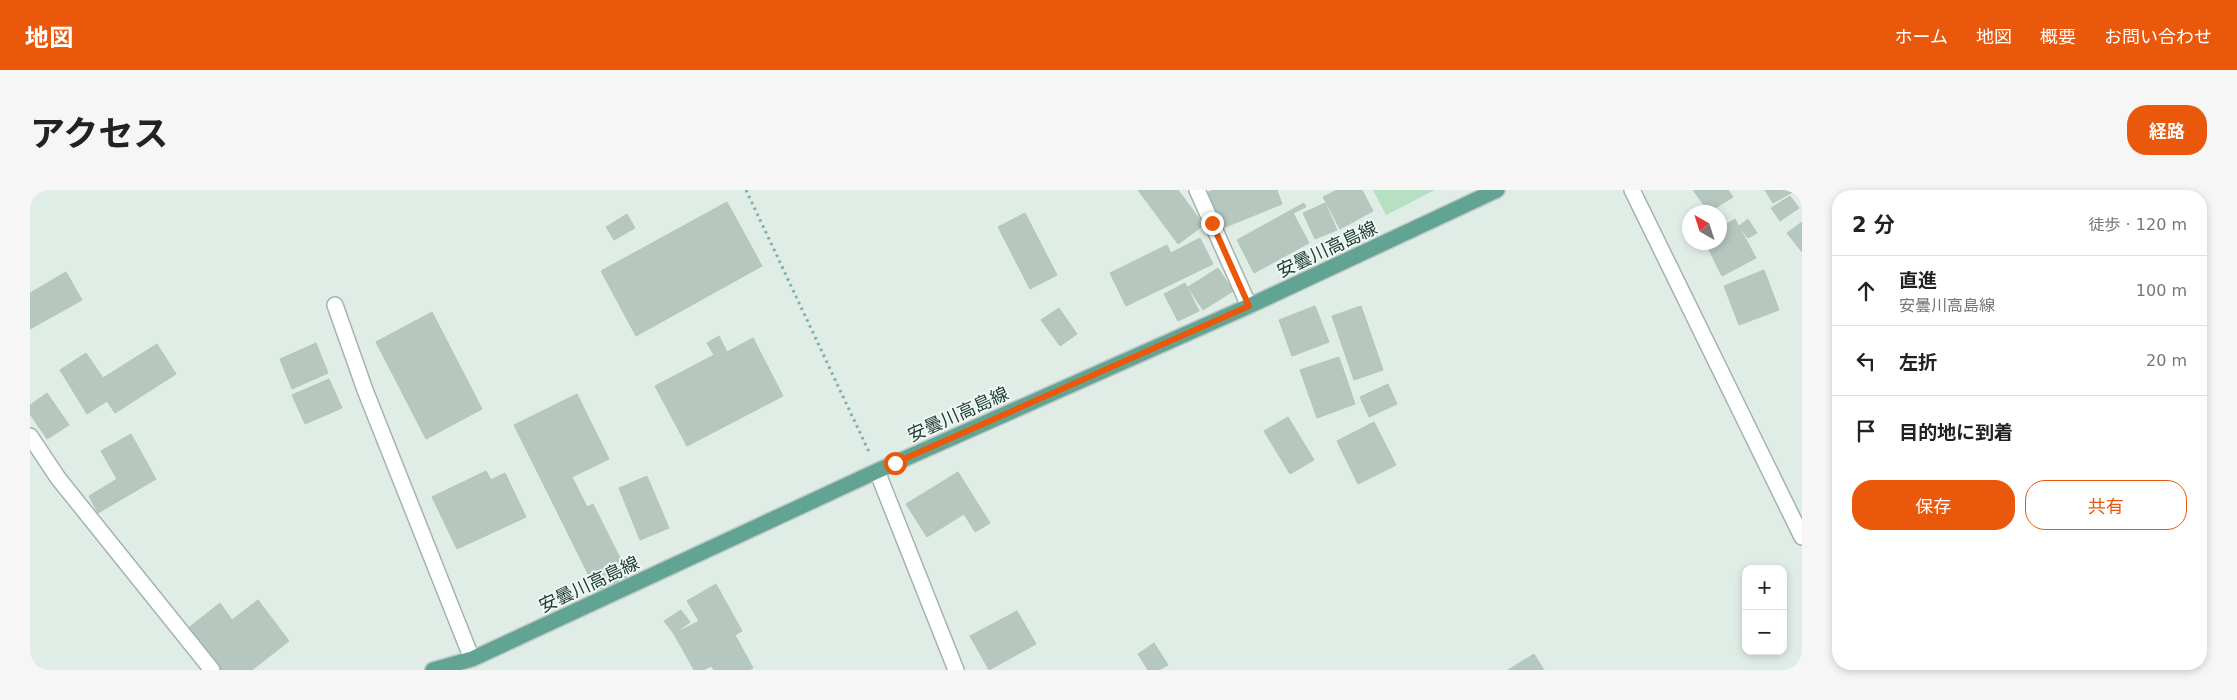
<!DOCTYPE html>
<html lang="ja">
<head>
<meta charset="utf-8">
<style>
  body { margin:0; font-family:"DejaVu Sans","Noto Sans JP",sans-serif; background:#f6f6f6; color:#222 }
  .controls { position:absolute; right:15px; bottom:15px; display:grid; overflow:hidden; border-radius:10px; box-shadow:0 2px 8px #0003 }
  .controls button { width:45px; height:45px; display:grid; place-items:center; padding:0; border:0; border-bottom:1px solid #e0e0e0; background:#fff; color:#222; font:25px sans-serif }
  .compass { position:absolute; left:1652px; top:15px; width:45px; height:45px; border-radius:50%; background:#fff; box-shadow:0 2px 8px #0003; rotate:321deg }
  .stop { position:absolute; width:15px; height:15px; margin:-11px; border:4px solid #ea580c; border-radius:50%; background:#fff }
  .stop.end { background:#ea580c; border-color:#fff; box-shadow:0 1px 5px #0008 }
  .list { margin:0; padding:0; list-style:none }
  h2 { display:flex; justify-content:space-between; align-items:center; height:65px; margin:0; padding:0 20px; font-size:21px }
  h2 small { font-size:16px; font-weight:400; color:#767676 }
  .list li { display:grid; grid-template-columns:32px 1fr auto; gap:15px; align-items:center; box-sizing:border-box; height:70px; padding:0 20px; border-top:1px solid #e0e0e0 }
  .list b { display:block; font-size:19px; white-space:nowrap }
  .list p { margin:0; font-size:16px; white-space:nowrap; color:#767676 }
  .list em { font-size:16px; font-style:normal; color:#767676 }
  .actions { display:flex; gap:10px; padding:15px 20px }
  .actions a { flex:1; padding:11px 0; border:1px solid #ea580c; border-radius:20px; text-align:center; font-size:18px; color:#ea580c }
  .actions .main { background:#ea580c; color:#fff }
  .icon { flex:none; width:28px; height:28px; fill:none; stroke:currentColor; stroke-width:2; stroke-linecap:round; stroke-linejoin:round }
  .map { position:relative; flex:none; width:1772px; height:480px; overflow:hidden; border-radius:20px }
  header { display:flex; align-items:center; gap:30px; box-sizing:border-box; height:70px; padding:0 25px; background:#ea580c; color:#fff }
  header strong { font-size:24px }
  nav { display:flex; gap:28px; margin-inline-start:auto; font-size:18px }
  .intro { display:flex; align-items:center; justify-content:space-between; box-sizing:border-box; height:120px; padding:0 30px }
  h1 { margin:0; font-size:35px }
  .button { padding:12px 22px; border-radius:20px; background:#ea580c; color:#fff; font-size:18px; font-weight:700 }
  main { display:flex; gap:30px; padding:0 30px }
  aside { flex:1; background:#fff; border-radius:20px; box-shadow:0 2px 8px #0003 }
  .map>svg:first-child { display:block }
</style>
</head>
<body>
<header>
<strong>地図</strong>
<nav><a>ホーム</a><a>地図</a><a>概要</a><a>お問い合わせ</a></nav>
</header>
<div class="intro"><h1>アクセス</h1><a class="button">経路</a></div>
<main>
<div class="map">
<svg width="1772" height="480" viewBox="0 0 1772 480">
  <rect width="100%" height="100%" fill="#e0ece6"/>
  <path fill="#b7dfc2" d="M1343,0H1405L1356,25Z"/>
  <path fill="#b5c7bf" stroke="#b2c6bd" d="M1108,0H1148L1174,35L1148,54Z
    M1184,0H1247L1252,14L1193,38L1178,2Z
    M1307,0H1332L1343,21L1310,39L1293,7Z
    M1663,0H1698L1703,7L1679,22Z
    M1735,0H1766L1743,13Z
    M1760,6L1769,18L1750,31L1741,18Z
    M697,12L732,76L606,146L571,81Z
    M1274,13L1276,17L1263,23L1279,53L1224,83L1207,50Z
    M1295,13L1307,40L1285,49L1273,23Z
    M995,23L1027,85L1000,99L968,37Z
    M597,24L605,38L584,50L576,37Z
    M1705,29L1726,68L1692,86L1675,52H1690V38Z
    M1718,29L1727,43L1718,48L1709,36Z
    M1772,32V62L1757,43Z
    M1170,48L1183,74L1096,116L1080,83L1137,55L1141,63Z
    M1188,78L1203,101L1173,120L1158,97Z
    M1734,80L1749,120L1709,135L1694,96Z
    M36,82L52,110L0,139V103Z
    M1155,93L1169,121L1148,131L1134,104Z
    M1285,116L1299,152L1262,166L1249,130Z
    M1331,116L1353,180L1324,190L1302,126Z
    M1029,118L1047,144L1030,156L1011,130Z
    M402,122L452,219L396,249L346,152Z
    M689,146L697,162L723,148L753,206L657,256L625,196L684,165L677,153Z
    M286,153L298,183L262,199L250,169Z
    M127,154L146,184L85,223L77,211L57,224L30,180L56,163L73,188Z
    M1309,167L1325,214L1287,228L1270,180Z
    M299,189L312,218L275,234L262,205Z
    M1358,194L1367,214L1339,227L1330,207Z
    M17,203L39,235L17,249L0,224V215Z
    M547,204L579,269L542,287L557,317L563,314L599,386L567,402L484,235Z
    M1258,227L1284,270L1260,284L1234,241Z
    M1344,232L1366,275L1328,294L1307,251Z
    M101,244L126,289L68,323L59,306L87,289L71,261Z
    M456,281L461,290L475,283L496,327L427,359L402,307Z
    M928,282L960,333L945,342L934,324L897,347L876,314Z
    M617,286L639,338L610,350L589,298Z
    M686,394L712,441L705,445L723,478L719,480H684L681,476L673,480H664L644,444L669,431L657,411Z
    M228,410L259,451L222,480H188L157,439L190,413L202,430Z
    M651,420L660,432L644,444L634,431Z
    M987,421L1006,454L959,480L940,446Z
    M1124,453L1138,475L1129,480H1118L1108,464Z
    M1504,464L1514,480H1478Z"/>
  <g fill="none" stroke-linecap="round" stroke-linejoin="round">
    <g stroke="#a3b4ad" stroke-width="18">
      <path id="minor" d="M1167,0L1219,116
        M1602,0L1772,347
        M305,115L335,200L442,469
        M0,246L28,288L182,480
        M847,281L926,480"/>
    </g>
    <g stroke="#c1c9c6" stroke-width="18">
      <path id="major" d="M403,480L442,469L847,281L1219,116L1467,0"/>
    </g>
    <path stroke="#7eb1a1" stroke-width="3" stroke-dasharray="2.5 4" stroke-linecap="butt" d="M716,0L840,264"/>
    <use href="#minor" stroke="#fff" stroke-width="15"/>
    <use href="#major" stroke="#62a493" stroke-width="15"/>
  </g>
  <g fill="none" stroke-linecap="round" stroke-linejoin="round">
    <path stroke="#ea580c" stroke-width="6" d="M865,273L1219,116L1182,33"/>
  </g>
  <g text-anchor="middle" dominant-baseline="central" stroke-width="4" stroke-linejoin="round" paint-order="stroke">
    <g font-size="18" fill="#203d35" stroke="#f0f8f4">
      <text transform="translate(1297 59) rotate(-25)">安曇川高島線</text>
      <text transform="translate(928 224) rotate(-24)">安曇川高島線</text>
      <text transform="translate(559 394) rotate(-25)">安曇川高島線</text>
    </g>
  </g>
</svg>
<div class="controls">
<button>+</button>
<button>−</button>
</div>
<svg class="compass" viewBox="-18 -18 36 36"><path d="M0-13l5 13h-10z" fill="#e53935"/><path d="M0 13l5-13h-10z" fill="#767676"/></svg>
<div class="stop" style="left:865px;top:273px"></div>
<div class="stop end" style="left:1182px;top:33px"></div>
</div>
<aside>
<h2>2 分<small>徒歩 · 120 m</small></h2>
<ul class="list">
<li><svg class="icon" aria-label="ahead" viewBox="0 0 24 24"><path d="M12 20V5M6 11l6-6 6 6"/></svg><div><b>直進</b><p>安曇川高島線</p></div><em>100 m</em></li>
<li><svg class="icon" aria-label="left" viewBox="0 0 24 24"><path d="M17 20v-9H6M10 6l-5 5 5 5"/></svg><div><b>左折</b></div><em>20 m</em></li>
<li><svg class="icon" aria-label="arrive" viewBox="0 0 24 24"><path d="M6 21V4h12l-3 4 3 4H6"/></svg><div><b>目的地に到着</b></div></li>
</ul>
<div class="actions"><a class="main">保存</a><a>共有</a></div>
</aside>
</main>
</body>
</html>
